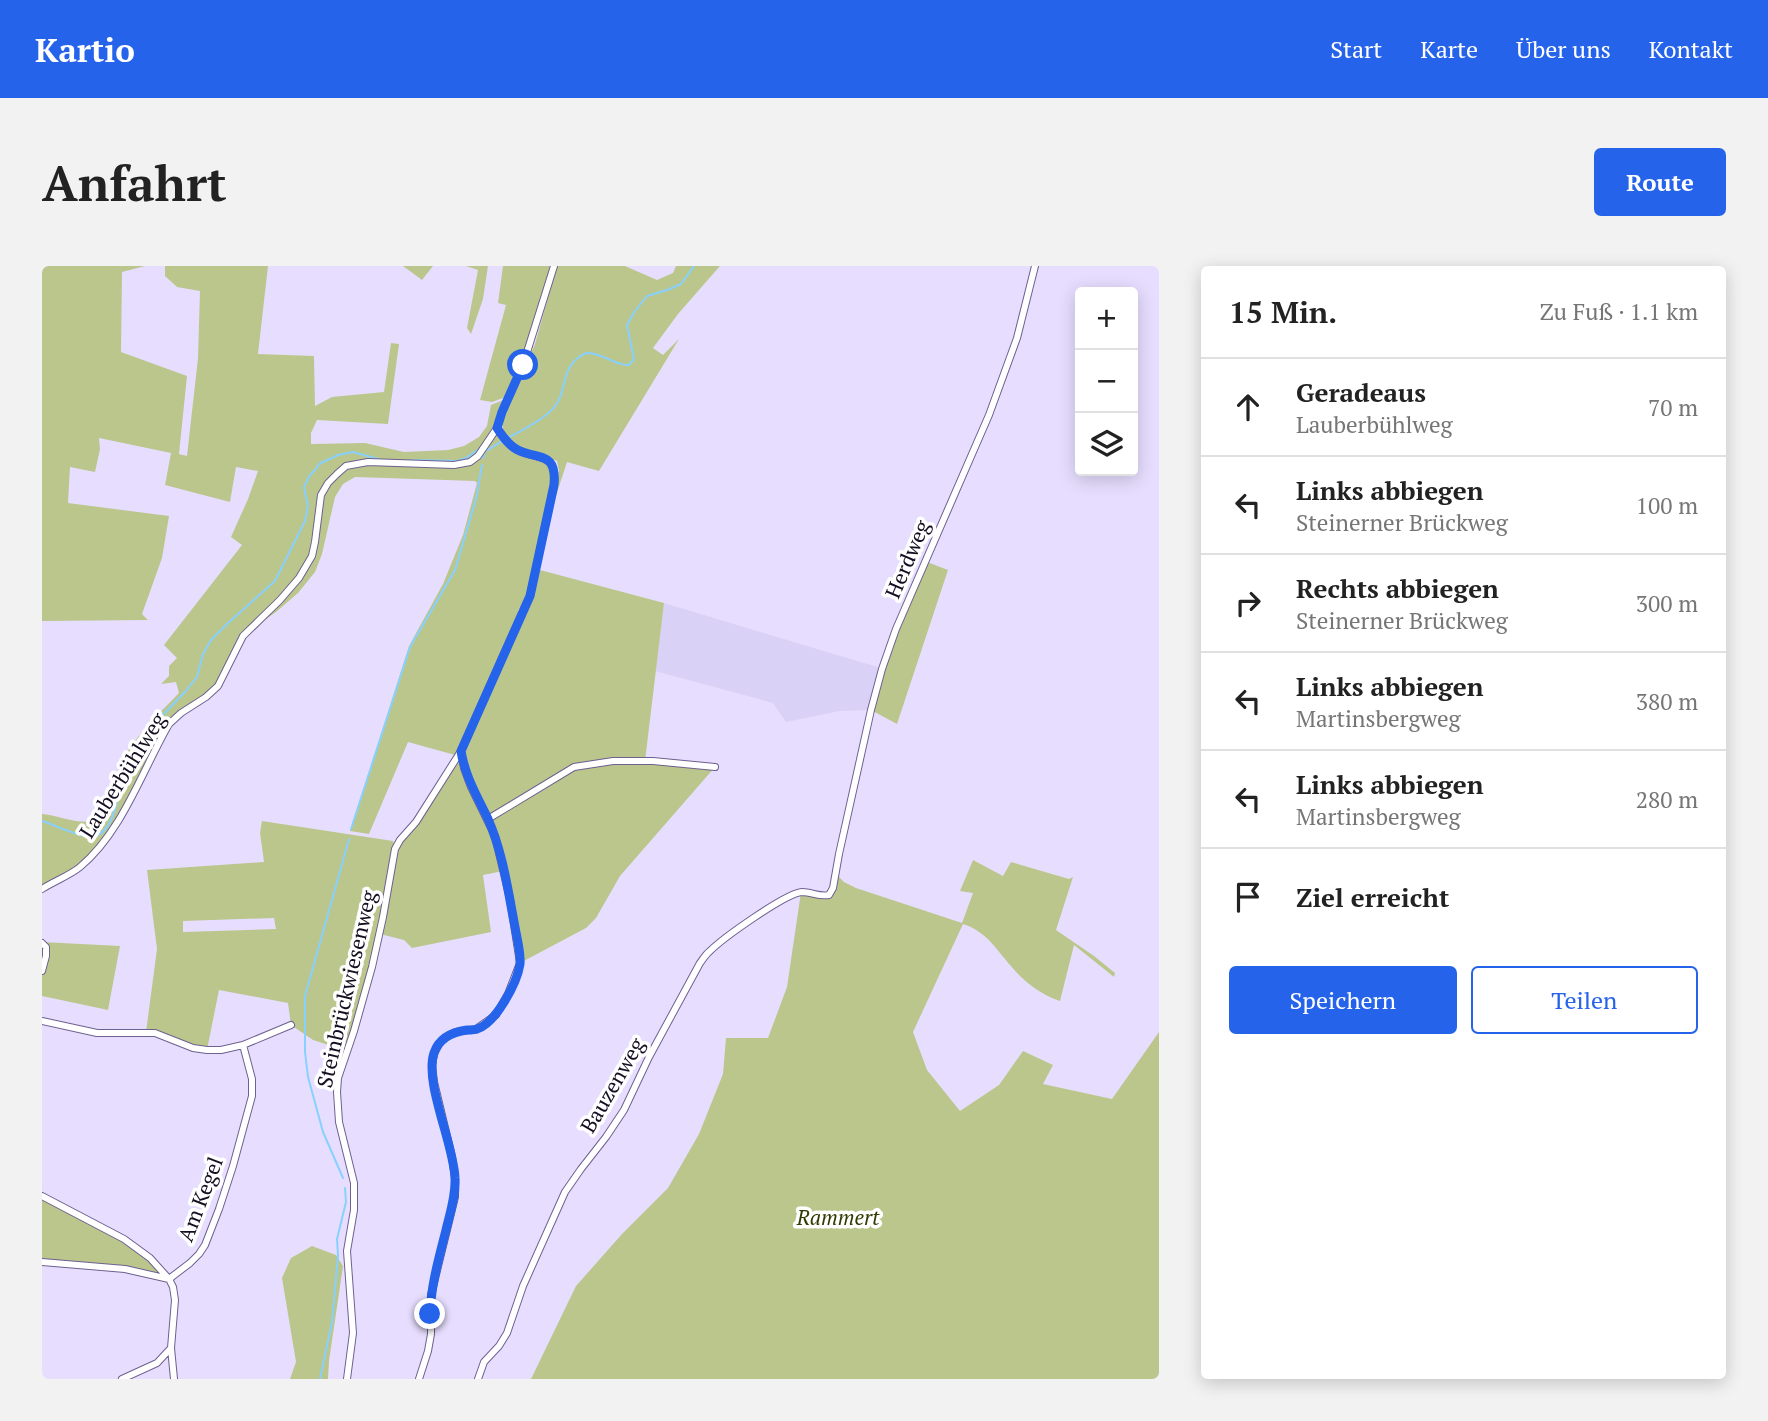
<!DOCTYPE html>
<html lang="de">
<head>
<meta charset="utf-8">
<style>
  body { margin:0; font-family:"PT Serif",serif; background:#f2f2f2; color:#222 }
  .controls { position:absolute; right:21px; top:21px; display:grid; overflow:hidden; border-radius:7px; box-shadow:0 4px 18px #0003 }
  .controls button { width:63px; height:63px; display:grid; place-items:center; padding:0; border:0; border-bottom:2px solid #e0e0e0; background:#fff; color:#222; font:35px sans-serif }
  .stop { position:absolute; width:21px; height:21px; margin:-16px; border:5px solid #2563eb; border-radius:50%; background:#fff }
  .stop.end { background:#2563eb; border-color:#fff; box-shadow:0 2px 7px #0008 }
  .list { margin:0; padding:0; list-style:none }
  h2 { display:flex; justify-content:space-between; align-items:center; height:91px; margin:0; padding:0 28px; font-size:30px }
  h2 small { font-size:23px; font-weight:400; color:#767676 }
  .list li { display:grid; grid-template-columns:46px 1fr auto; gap:21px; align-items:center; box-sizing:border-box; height:98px; padding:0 28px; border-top:2px solid #e0e0e0 }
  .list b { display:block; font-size:26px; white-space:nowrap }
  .list p { margin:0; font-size:23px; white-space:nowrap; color:#767676 }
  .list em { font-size:23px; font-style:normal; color:#767676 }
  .actions { display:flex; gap:14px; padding:21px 28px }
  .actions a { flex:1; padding:16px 0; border:2px solid #2563eb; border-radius:7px; text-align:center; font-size:24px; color:#2563eb }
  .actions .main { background:#2563eb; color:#fff }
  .icon { flex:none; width:38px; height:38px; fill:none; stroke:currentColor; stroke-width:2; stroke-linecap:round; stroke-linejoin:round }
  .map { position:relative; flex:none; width:1117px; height:1113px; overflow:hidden; border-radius:7px }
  header { display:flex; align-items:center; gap:42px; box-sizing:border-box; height:98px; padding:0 35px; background:#2563eb; color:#fff }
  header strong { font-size:33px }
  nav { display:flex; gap:38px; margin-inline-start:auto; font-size:24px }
  .intro { display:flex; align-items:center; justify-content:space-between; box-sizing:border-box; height:168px; padding:0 42px }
  h1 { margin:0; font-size:49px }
  .button { padding:18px 32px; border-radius:7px; background:#2563eb; color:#fff; font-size:24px; font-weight:700 }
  main { display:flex; gap:42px; padding:0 42px }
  aside { flex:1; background:#fff; border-radius:7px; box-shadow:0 4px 18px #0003 }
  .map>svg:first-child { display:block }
</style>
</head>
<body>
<header>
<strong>Kartio</strong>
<nav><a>Start</a><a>Karte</a><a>Über uns</a><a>Kontakt</a></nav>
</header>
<div class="intro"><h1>Anfahrt</h1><a class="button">Route</a></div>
<main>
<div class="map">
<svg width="1117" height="1113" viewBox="0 0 1117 1113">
  <rect width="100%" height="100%" fill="#e7deff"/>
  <path fill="#dad1f6" d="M622,337L822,397L836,401L840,400L829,444L798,445L744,456L731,437L613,405Z"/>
  <path fill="#bbc68c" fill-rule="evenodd" d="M0,0H103L80,6L79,86L145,110L137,188L145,190L156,92L158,25L135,21L123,10V0H226L216,88L272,90L273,140L290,131L342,126L349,77L357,78L346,158L275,154L269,167V178L323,177L362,186L406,184L422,180L437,171L445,160L449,139L464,133C454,154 445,176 430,194H436L455,168H457L464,177L503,195L512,206L487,329L481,343H477L476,344L478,346L413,489L366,476L327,568L308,565L367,380L401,318L421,269L435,217L433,215L313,211L301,218L293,231L280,288L273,306L256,327L234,346L200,370L175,419L126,458L70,561L53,583L36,600L0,620V548C15,549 40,560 53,554C68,547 70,521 75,507C87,475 114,451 137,427L134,416L119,418L127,410V400L135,392L122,379L200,279L189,271L206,233L216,205L194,201L188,236L123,219L129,187L57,172L58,183L53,206L28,201L26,237L127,250L120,292L100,348L106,354L0,355Z
    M361,0H391L380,14Z
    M424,0H446L441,33L429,68L425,62L436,4Z
    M461,0H508L480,98L468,126L461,132L450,136L438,134L464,39L456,37Z
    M515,0H583L615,14L631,7L634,0H678L636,48L611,82L621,89L637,73L557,205L525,196L511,239L517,205L515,195C494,185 457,184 461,153L493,78Z
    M885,296L906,304L855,458L829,444L857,364Z
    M498,304L622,337L603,495L673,501L578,610L554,652L544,662L478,697L461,605L441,609L449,666L370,682L362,674L338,668L305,785L271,774L249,759L246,737L177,724L165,784L104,766L115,683L105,604L222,596L218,567L220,555L351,575L353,581L425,476L491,330ZM232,652L234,663L141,666V655Z
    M931,594L961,610L969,596L1027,613L1031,611L1014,664L1052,690L1073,707L1072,711L1032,679L1018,735C999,729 981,715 969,700C953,682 945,666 921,658L871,766L885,804L918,845L957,819L981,785L1011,799L1001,818L1070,833L1117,766V1113H489L534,1020L580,968L626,922L657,868L681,808L684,772H726L745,721L759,626L787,629L794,608L802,616L814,622L920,657L931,627L918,625Z
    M0,676L78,680L66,744L0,730V705L4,690Z
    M0,930L82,973L127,1013L83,1003L0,996Z
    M270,980L294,989L301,1000L287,1095L286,1113H248L254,1096L240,1012L249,992Z"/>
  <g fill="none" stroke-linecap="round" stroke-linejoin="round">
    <path stroke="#88d1ff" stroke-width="2" d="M443,184H446C465,170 501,157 514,139C525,124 518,106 537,91C540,89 542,87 546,87C561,87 573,100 587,99L592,93L585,59L593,45L605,30L625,24L639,18L652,0
      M441,192L443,184
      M369,194L415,195L424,192L437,183
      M0,555C13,559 40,573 53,570C73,565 75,528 82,513C85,504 93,499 99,491L97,485L103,472L112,458L143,426L155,411L161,388L169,374L186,357L233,315L263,255L266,240L262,221L268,209L274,203L277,198L296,189L311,186L336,193
      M309,563L368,381L413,304L434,233L440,199
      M301,912L281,866L266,811L263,786V730L307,573
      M278,1113L290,1056L296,990L295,973L304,936L303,922"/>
    <g stroke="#6e6090" stroke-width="8">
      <path id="minor" d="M446,553L532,501L571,495H611L673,501
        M0,623C12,615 27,610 38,601C80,566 100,505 127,458L139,447L164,431L176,420L201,370L238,334L257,312L270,290L273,276L279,229L286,217L295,208L304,200L326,196L412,199L428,196L436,190L455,162L460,146L481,99L512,0
        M0,677L4,681V690L0,705
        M0,755L55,767H113L151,782L165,784H179L201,779
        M0,930L82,973L108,992L127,1013L131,1021L133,1034L129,1082L132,1113
        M0,996L83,1003L127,1013L148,997L157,988L163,979L177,943L191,900L210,830V813L201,779L249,759
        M80,1113L115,1097L129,1082
        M305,1113L311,1067L305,985L312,944V917L297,856L295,826L296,812L312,765L330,701L341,651L353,583L358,574L374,556L419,485L488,330L512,219C515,185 496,195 474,183C465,178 460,169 455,162
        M377,1113L386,1085L389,1068V1029L413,931V912L410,891L392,816L390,799L392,788L397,778L404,771L414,766L434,763L454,749L466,728L478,697L468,633L453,570L429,521L422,502L419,485
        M436,1113L442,1096L457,1080L465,1067L481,1020L523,926L539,903L564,871L582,844L607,791L658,697C661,693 664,688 668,685C681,672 744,627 760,626C770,626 777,631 787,629L791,622L797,588L829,444L840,403L854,363L947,149L975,72L993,0"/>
    </g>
    <use href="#minor" stroke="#fff" stroke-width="6"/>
  </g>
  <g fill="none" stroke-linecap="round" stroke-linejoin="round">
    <path stroke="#2563eb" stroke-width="9" d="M388,1048C389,1019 397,992 404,964C408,947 414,930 413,912C412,879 382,816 392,787C397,772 410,766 425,764C427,764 433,764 435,763C454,757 475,717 478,698C479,687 475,673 473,661C466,625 461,587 446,553C435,530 423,510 419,485L488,330L512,219C515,184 496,195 474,183C465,178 460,169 455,162L460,146L481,99"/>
  </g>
  <g text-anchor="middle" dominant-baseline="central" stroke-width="7" stroke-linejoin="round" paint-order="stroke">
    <g font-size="21" fill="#140e20" stroke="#fff">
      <text transform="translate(865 293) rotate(-67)">Herdweg</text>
      <text transform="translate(80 509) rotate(-58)">Lauberbühlweg</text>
      <text transform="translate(304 723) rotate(-77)">Steinbrückwiesenweg</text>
      <text transform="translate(570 819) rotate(-60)">Bauzenweg</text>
      <text transform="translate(158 933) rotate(-69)">Am Kegel</text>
    </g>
    <g font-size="21" font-style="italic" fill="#333a00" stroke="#fff">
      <text x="796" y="951">Rammert</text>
    </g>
  </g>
</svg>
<div class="controls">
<button>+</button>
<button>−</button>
<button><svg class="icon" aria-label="layers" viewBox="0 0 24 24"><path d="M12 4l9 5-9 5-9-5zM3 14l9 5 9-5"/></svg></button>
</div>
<div class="stop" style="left:481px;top:99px"></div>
<div class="stop end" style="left:388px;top:1048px"></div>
</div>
<aside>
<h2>15 Min.<small>Zu Fuß · 1.1 km</small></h2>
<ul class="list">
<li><svg class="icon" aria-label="ahead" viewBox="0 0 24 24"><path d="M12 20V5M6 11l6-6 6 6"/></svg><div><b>Geradeaus</b><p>Lauberbühlweg</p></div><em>70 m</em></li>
<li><svg class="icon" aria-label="left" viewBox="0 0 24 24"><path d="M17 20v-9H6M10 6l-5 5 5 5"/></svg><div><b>Links abbiegen</b><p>Steinerner Brückweg</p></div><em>100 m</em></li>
<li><svg class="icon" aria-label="right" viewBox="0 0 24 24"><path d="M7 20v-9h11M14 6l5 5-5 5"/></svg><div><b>Rechts abbiegen</b><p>Steinerner Brückweg</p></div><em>300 m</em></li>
<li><svg class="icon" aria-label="left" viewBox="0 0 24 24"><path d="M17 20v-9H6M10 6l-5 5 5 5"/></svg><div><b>Links abbiegen</b><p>Martinsbergweg</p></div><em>380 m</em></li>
<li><svg class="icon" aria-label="left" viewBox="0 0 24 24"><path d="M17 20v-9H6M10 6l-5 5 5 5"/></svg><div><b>Links abbiegen</b><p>Martinsbergweg</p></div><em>280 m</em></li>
<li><svg class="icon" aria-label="arrive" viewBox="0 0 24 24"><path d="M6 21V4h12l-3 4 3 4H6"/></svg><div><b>Ziel erreicht</b></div></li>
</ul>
<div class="actions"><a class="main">Speichern</a><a>Teilen</a></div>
</aside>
</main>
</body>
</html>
